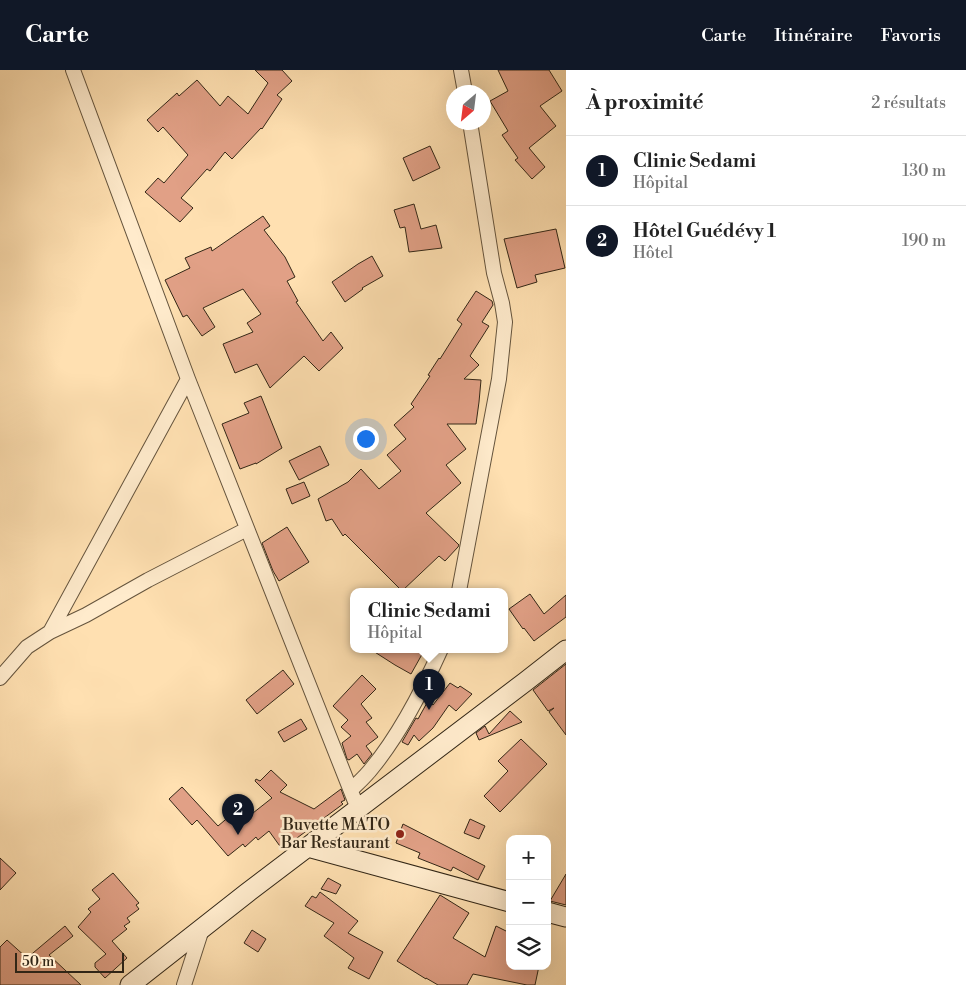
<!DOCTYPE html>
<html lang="fr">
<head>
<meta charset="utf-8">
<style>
  body { margin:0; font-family:"Libre Bodoni",serif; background:#f2f2f2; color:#222 }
  .controls { position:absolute; right:15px; bottom:15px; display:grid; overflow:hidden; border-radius:10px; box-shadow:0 5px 20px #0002 }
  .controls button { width:45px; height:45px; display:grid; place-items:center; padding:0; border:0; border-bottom:1px solid #e0e0e0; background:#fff; color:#222; font:25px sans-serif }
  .compass { position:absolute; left:446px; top:15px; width:45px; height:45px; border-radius:50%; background:#fff; box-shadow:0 5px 20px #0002; rotate:208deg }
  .scale { position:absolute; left:15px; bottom:12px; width:109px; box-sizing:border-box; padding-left:5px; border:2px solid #322616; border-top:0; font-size:14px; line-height:18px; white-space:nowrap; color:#322616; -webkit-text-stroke:4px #ffebcc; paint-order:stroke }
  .you { position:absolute; left:365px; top:368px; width:18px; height:18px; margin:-12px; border:4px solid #fff; border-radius:50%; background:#1a73e8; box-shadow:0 0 0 8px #1a73e833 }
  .badge { display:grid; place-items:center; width:32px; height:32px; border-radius:50%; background:#111827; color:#fff; font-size:16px; font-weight:700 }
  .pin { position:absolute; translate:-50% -41px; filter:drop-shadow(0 1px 2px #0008) }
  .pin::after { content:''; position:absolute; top:26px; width:18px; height:15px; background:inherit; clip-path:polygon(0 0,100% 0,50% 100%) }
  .popup { position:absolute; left:350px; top:518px; width:158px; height:65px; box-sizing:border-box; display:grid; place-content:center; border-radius:10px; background:#fff; filter:drop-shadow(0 1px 4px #0005); font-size:16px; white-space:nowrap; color:#767676 }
  .popup b { font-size:19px; color:#222 }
  .popup::after { content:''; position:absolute; left:50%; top:100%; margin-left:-10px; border:10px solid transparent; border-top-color:#fff }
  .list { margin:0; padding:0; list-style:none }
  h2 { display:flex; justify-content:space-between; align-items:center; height:65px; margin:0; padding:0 20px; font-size:21px }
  h2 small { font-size:16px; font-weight:400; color:#767676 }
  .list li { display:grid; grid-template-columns:32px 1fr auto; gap:15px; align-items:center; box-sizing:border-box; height:70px; padding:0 20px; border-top:1px solid #e0e0e0 }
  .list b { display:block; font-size:19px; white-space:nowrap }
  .list p { margin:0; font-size:16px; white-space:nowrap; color:#767676 }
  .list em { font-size:16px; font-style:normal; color:#767676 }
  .icon { flex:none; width:28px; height:28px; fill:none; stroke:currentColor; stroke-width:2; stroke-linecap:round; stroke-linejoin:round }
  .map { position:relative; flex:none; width:566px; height:915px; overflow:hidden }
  header { display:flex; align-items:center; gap:30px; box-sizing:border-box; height:70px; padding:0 25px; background:#111827; color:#fff }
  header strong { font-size:24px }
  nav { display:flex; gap:28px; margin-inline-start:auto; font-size:18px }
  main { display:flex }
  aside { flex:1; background:#fff }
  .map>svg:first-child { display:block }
</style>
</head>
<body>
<header>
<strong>Carte</strong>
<nav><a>Carte</a><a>Itinéraire</a><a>Favoris</a></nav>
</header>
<main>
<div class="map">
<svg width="566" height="915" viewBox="0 0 566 915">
  <rect width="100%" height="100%" fill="#ffe0b1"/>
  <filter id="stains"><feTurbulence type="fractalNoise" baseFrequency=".004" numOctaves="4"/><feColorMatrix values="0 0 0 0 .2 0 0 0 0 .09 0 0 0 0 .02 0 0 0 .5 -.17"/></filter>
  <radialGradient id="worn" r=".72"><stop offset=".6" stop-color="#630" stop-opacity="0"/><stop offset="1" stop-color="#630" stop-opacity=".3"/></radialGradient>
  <path fill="#e1a086" stroke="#322616" d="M255,0H282L292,11L277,25L282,29L262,59L261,58L232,89L225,82L210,101L207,99L181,128L193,138L180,152L145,122L158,108L164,113L188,85L163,57L158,62L147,50L177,23L179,26L197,10L220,36L228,26L248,44L268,13Z
    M498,0H549L562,21L540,36L556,56L529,78L545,97L532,109L515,90L518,88L502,65L508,61L490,31L508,21Z
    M430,76L440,98L413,111L403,88Z
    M414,134L421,159L436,155L442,178L409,182L405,157L400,158L394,140Z
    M263,146L270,156L264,160L285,187L295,207L287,211L298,231L296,232L323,271L331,262L343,278L319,301L304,286L270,318L257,294L235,303L223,274L253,262L247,253L261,244L243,219L203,238L215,257L202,266L187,245L183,247L165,210L190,198L185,188L211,177L212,181Z
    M556,159L565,198L535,205L537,212L517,218L504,169Z
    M372,186L383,206L362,218L363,219L345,232L332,212L358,194Z
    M476,221L492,231L493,235L482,252L489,256L470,286L479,295L464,309L481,310L479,332L476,354H447L466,379L446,395L461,413L426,443L459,475L458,477L445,491L439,486L402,521L345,464L343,466L332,449L326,451L318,429L348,412L361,399L379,419L401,401L387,385L406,369L394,355L414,337L411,334L430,306L428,305L439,288L440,289L462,254L457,250Z
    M261,326L282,378L256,394V393L240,399L222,354L249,343L244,333Z
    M320,376L329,395L299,410L289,391Z
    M304,412L310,426L292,434L286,419Z
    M287,457L309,492L279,511L273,501L262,473Z
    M530,524L544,544L566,525V547L534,571L524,558L523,559L509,539Z
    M370,579H425L411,604L395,595Z
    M566,594V665L549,642L554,638L548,641L533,620Z
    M283,600L294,614L257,644L246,630Z
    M362,605L376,619L361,634L372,648L366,652L378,667L366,676L372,684L364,694L357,684L349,690L347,689L342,673L351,666L341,657L348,650L333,636Z
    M450,613L458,618L460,616L472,624L456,641L449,635L433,658L419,671L414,665L408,675L402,672L416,648L418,649L428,631L433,635Z
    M510,641L522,652L479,670L476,663L485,656L489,664Z
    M301,649L307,659L284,672L278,662Z
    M521,669L547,694L500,742L484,726L508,701L498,691Z
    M271,700L287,715L280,722L314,739L341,719L345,730L341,732L343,734L282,779L269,761L258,770L256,767L245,777L243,774L228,786L197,750L192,755L169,729L182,717L218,756L244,734L253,743L272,728L255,711L256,709L260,711Z
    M470,749L485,756L479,769L464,763Z
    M403,754L485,796L478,810L453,797L451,801L418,788L420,783L396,773Z
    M0,788L16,803L0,820Z
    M113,803L139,833L136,835L139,839L127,848L130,852L124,856L127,859L112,871L127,888L105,908L95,897V893L106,884L78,857L91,842L88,839L100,829L92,820Z
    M566,804V835L550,831Z
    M328,808L341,815L336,824L321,819Z
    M320,822L358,851L348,863L383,882L369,909L348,898L354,888L324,866L334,853L305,836L312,826L316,828Z
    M440,825L469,843L453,868L485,887L496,856L510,863V896H539L535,915H527L473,904L467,915H438L426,908V909L397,891Z
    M65,856L73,866L49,885L81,915H0V877L7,870L27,888Z
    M252,860L266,869L258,882L244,873Z"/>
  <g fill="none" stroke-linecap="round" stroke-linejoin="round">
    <g stroke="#65543d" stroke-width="16">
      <path id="street" d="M73,0L188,309L358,739
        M461,0L465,22
        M459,521L499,309L505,252L502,233L494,203L470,52
        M50,562L188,309
        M0,608L27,577L50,562L86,545L148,510L247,459
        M351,720C358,713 366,706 372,698C400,664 423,619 441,579
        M184,915L202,859"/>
    </g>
    <g stroke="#322616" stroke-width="21">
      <path id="secondary" d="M308,777L510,832
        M547,842L566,847
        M130,915L247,823L525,612L566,580"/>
    </g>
    <use href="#street" stroke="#ffebcc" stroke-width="14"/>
    <use href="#secondary" stroke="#ffebcc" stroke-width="19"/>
  </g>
  <circle fill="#8f2418" stroke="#ffebcc" stroke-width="2" cx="400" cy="764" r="5"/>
  <g text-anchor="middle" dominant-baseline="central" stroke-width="5" stroke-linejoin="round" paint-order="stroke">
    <g font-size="16" fill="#322616" stroke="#ffebcc" text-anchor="end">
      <text x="390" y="755">Buvette MATO<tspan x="390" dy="18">Bar Restaurant</tspan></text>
    </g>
  </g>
  <rect width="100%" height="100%" filter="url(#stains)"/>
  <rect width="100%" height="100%" fill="url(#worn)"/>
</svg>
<div class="controls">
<button>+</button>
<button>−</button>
<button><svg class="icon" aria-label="layers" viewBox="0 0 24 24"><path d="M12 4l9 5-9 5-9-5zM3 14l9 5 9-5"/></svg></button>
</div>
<svg class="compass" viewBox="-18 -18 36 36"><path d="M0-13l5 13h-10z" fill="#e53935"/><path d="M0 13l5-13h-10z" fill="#767676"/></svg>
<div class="scale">50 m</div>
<div class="you"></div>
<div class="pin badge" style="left:429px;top:640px">1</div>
<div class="popup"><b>Clinic Sedami</b>Hôpital</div>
<div class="pin badge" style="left:238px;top:765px">2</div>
</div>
<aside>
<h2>À proximité<small>2 résultats</small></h2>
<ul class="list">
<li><span class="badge">1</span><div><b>Clinic Sedami</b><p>Hôpital</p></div><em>130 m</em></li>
<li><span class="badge">2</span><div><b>Hôtel Guédévy 1</b><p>Hôtel</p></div><em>190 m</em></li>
</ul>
</aside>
</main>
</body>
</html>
